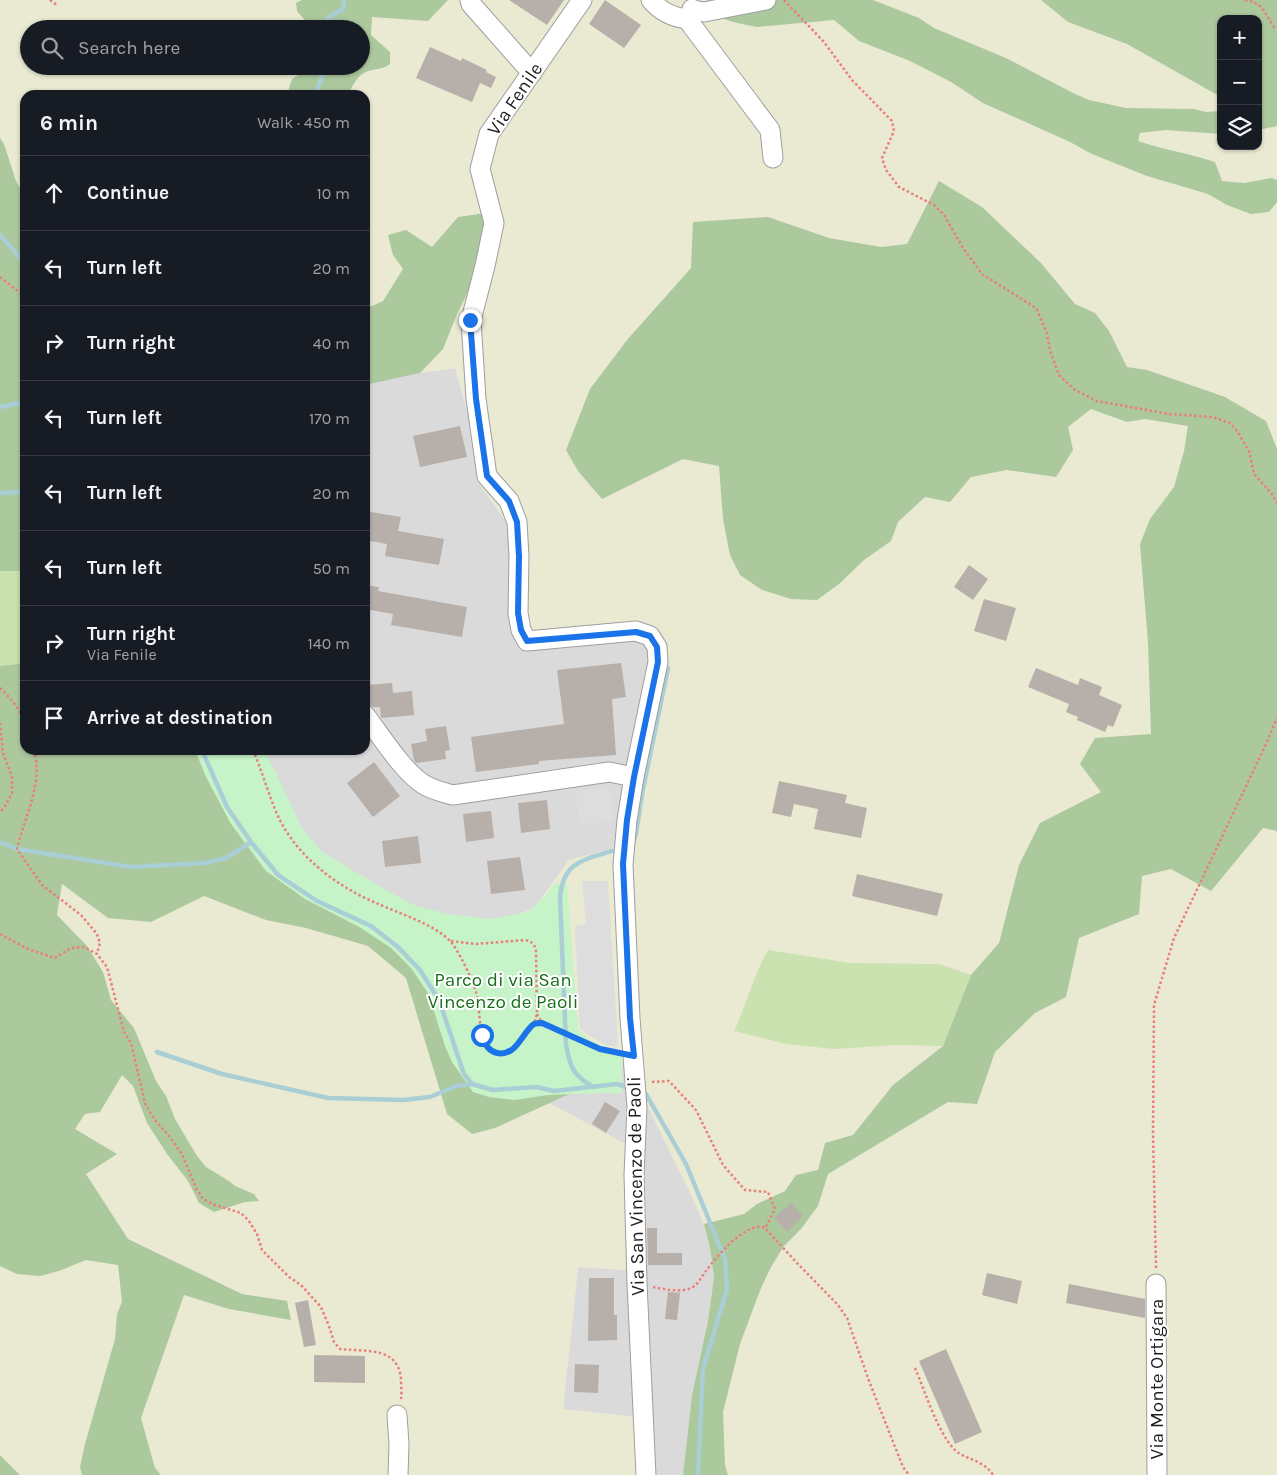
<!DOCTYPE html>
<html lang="en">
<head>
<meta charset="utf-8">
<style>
  body { margin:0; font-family:Karla,sans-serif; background:#20242c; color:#f1f3f6 }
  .controls { position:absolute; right:15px; top:15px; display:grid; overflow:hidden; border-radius:10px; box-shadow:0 1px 4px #0004 }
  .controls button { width:45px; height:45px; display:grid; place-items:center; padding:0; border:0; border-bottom:1px solid #363941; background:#171b24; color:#f1f3f6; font:25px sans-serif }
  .stop { position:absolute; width:15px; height:15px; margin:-11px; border:4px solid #1a73e8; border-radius:50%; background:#fff }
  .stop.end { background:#1a73e8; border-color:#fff; box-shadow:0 1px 5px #0008 }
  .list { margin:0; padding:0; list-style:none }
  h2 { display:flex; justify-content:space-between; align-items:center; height:65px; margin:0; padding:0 20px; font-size:21px }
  h2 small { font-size:16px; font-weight:400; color:#9ea1a6 }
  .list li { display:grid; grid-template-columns:32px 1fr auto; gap:15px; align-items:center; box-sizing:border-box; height:75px; padding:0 20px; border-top:1px solid #363941 }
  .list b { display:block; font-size:19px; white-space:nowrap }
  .list p { margin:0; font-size:16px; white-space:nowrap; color:#9ea1a6 }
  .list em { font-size:16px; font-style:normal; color:#9ea1a6 }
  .icon { flex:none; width:28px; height:28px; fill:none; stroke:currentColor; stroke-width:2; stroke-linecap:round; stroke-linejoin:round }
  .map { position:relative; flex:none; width:1277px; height:1475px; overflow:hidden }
  .search { position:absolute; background:#171b24; box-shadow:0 1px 4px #0004; left:20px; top:20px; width:350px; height:55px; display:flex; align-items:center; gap:12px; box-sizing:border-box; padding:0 18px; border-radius:28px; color:#9ea1a6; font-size:19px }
  .panel { position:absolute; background:#171b24; box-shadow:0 1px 4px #0004; left:20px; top:90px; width:350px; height:665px; border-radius:15px }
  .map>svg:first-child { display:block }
</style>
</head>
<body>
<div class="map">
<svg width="1277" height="1475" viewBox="0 0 1277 1475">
  <rect width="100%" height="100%" fill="#edeae4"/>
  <path fill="#dbdada" d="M455,368L468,415L510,527L528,633L626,622L663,639L627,845L569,860L536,906L499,926L402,910L328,863L279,813L248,750H365V385L420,373Z
    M640,1063L704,1224L710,1247L714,1277L708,1321L692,1395L683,1475H638L636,1417L563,1409L578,1267L626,1270L549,1103L621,1066Z"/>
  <path fill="#e9ead1" d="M0,0H302L296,3L297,11L309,25L303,29H29V66H306L303,71L292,79L289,88L290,95H25V197L16,181L4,144L0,138Z
    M448,0H707L708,2L834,20L859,41L910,61L951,82L983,103L1070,142L1092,154L1147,176L1208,194L1227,205L1269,212L1277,202V449L1266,421L1225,397L1147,370L1127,367L1109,331L1095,313L1075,304L1041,263L982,207L908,244L881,247L829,238L768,217L691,268L627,340L590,389L578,471L602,499L683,459L719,466L723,519L730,555L740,575L762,590L864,560L891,541L898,523L925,497L950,502L971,477L1007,470L1056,477L1068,427L1091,409L1127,422L1145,419L1189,426L1184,451L1174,487L1150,519L1148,643L1151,735L1101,792L1040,823L1019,865L999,943L971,975L940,964L850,963L767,950L744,1009L734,1030L894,1045L943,1046L893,1085L853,1135L825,1143L818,1170L796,1175L785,1191L757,1204L744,1214L704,1224L691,1195L644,1099L640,1063L621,1066L584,1042L499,926L536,906L569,860L627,845L663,640L626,622L528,634L510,527L477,481L468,415L456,368L420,373L443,349L457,314L458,217L432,247L406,230L393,255L404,269L383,301L365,309V95H347L355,80L365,72L382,70L390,52L371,35L372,17L428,21Z
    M873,0H1041L1068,22L1127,44L1221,97V111L1206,112L1194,109L1126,108L1089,100L1073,93L1006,58L934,28L919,18Z
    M1277,126V180L1272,178L1244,183L1222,181L1215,162L1197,156L1159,149L1138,141L1140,133L1166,130L1221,134V146H1258V130Z
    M1263,828L1277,831V1475H728L725,1465L723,1412L740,1344L761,1288L771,1267L784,1246L801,1229L818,1206L828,1174L948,1102L977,1104L995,1052L1035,1013L1066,997L1079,938L1139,914L1142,876L1171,869L1211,891Z
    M62,884L108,918L151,922L204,896L266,920L306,928L368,946L406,978L447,1114L472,1134L495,1128L549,1103L628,1145L626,1270L578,1267L563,1409L636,1417L638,1475H161L155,1468L141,1418L184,1294L229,1309L291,1319L287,1301L242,1294L128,1238L86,1174L116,1154L74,1130L85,1114L100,1112L122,1075L133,1086L147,1123L167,1154L188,1181L199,1203L214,1212L245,1202L258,1201L254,1194L235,1186L229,1181L206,1167L197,1156L175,1119L166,1096L156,1081L134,1028L111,1000L103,972L87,946L57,915Z
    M86,1260L118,1264L122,1302L117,1314L115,1339L85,1445L80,1467L82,1475H20L0,1455V1266L17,1274L59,1271Z"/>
  <path fill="#cae2af" d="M0,571H25V663L0,666Z
    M768,950L850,963L940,964L971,975L943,1046L894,1045L834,1049L786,1044L734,1031C747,1004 753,976 768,950Z"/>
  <path fill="#acc89d" d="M302,0H448L428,21L372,17L371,35L390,52V64C380,71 373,68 364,73C355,78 353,87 347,95H290L289,88L292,79L303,72L306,66H361V29H303L308,24L297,11L296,3Z
    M707,0H873L919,18L934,28L1006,58L1073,93L1089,100L1126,108L1194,109L1206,112L1221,111V134L1166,130L1140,133L1138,141C1163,150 1189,153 1215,162L1222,181L1244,183L1272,178L1277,180V202L1269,212L1251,214L1227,205L1208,194L1147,176L1092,154L1070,142L983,103L951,82L910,61L859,41L834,20L757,27L737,23L714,16Z
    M1041,0H1277V126L1258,130V19H1221V97L1127,44L1068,22Z
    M0,138L4,144L16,181L25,197V571H0Z
    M939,181L982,207L1041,263L1075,304L1095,313L1109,331L1127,367L1147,370L1225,397L1266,421L1277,449V831L1263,828L1211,891L1171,869L1142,876L1139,914L1079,938L1066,997L1035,1013L995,1052L977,1104L948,1102L828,1174L818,1206L801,1229L784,1246L771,1267L761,1288L740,1344L723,1412L725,1465L728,1475H683L692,1395L708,1321L714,1277L710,1247L704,1224L744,1214L757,1204L785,1191L796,1175L818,1170L825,1143L853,1135L893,1085L943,1046L971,975L999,943L1019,865L1040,823L1101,792L1080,764L1095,738L1151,734L1148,643L1140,544L1150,519L1174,487L1184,451L1188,426L1145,419L1127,422L1091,409L1068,427L1073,450L1056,477L1007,470L971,477L950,502L925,497L898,522L891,541L864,560L839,584L817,600L791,599L762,590L740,575L730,555L727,540L723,519L719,466L683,459L602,499L578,471L566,450L590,389L627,340L691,268L693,222L768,217L829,238L881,247L907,244Z
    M486,213L479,270L457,314L443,349L420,373L365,385V309L383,301L403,269L393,255L388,235L406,230L432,247L458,217Z
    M25,663V750H248L266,784L328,863L615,1079L565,1096L495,1128L472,1134L447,1114L406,978L368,946L306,928L266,920L204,896L151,922L108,918L62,884L57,915L87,946L103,972L111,1000L134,1028L156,1081L166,1096L175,1119L197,1156L206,1167L229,1181L235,1186L254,1194L259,1201L245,1202L214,1212L199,1203L188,1181L167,1154L147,1123L133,1086L122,1075L100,1112L85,1114L75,1129L117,1154L86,1174L128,1239L242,1294L287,1301L291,1320L229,1309L184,1295L141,1418L155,1468L161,1475H82L80,1467L85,1444L115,1339L117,1314L122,1302L118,1265L86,1260L59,1271L40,1276L17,1274L0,1266V666Z
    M0,1455L20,1475H0Z"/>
  <path fill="#c6f3c7" d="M195,750H265L302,828L321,851L384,889L416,906L448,914L490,919L528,912L545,897L554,884L567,882L578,1029C590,1043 604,1048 622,1050V1093H604L548,1095L515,1100L489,1097L473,1092L452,1062L445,1046L428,993L411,968L391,948L361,928L305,899L266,871L231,824L206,777Z"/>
  <path fill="#ddd" d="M611,788L614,821L579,824L576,791Z
    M582,881H608L618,1046H607L580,1029L575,926L586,924Z"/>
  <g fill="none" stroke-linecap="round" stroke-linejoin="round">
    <path stroke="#a9ced6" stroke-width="4.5" d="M325,29L329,17L343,9L344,0
      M315,95L326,66
      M0,235L25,263
      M0,407L25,402
      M0,493L25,492
      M202,750L227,807L251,842L278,875L317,901L371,926L398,947L420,970L439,1000L464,1074L472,1084L493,1090L536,1087L554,1091L617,1084L630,1088
      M0,842L17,849L131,867L205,863L226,858L251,842
      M633,843L636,834L642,794L668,668
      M157,1052L222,1074L328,1098L403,1100L430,1097L456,1086L472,1084
      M593,1087C573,1075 570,1067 566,1045L560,897C563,862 583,860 612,851
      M642,1093L646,1094L686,1164L725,1259L727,1289L703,1369L698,1475"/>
  </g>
  <path fill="#b6afaa" d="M509,0H564L547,25Z
    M605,0L641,25L624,48L589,24Z
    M430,47L461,61L462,58L487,70L486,72L496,77L491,88L480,83L472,102L416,78Z
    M460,426L467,457L420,467L413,436Z
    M365,511L401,517L398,531L444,539L439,565L385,556L387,544L365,540Z
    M969,565L988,579L973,600L954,587Z
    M365,585L379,587L378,591L467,607L462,637L391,625L393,614L365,609Z
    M984,599L1016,608L1006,641L974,631Z
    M621,663L626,697L612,699L616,755L539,761V764L476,772L471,737L564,724L557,670Z
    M1036,668L1078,685L1080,678L1102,687L1099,695L1122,705L1113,727L1108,725L1105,732L1077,720L1078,717L1066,712L1069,704L1028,687Z
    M392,683L393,693L412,691L414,715L381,718L380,707H373L368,704L366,685Z
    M446,726L450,750L445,751L446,759L416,763L414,760L411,744L427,741L425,729Z
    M374,762L400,796L373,817L347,783Z
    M779,781L847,795L845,803L867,808L861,838L814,829L818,809L794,804L791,817L772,813Z
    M547,800L550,829L521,833L518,803Z
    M491,811L494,838L466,842L463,814Z
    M418,836L421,863L385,867L382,841Z
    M520,857L525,890L491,894L487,861Z
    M857,874L943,894L937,916L852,896Z
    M605,1102L620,1111L606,1133L592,1124Z
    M791,1203L803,1216L787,1232L774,1218Z
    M647,1228H657V1253H682V1265H648Z
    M987,1273L1022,1281L1017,1304L982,1295Z
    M589,1278H614V1315H617V1340L588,1341Z
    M1069,1284L1145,1299V1318L1066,1303Z
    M668,1292L680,1293L677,1320L665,1319Z
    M308,1300L316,1345L304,1347L295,1303Z
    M946,1349L982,1432L955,1444L919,1361Z
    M314,1355L365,1356V1383L314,1382Z
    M575,1364L599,1365L598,1393L574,1392Z"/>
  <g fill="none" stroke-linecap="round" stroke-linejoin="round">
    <g stroke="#9e9e9e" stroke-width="21">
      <path id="street" d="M470,0L471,4L532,73
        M582,0L489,134L480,169L494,223L485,266L471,320L476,399L487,476L509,501L517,522L519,556L518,613L521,630L527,641L636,631L650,636L657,647L658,662L634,777L627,820L623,865L630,1018L637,1107L634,1175L637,1283L646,1475
        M651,0C661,12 672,17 687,19L693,10L692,9
        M693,10L704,12L766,0
        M687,19L770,130L773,158
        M365,715C381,736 402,770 423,784C432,790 442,792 453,795L609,772L634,777
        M1156,1284L1157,1475
        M397,1415L399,1444L398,1475"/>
    </g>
    <path stroke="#ea7f79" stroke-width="2.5" stroke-dasharray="2.5 2.5" stroke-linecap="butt" d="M50,0L57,5
      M784,0L824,42L852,80L892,121L894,131L882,158L886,170L899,187L934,205L944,215L963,248L982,274L1036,308L1047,333L1050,351L1059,375L1075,390L1097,401L1169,414L1212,417L1230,423L1237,431L1249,451L1254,474L1272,494L1277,503
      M1245,0C1264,3 1264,13 1274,27H1277
      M0,277L25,297
      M0,688C11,698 20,710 25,723
      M0,723L3,753L12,777V793L4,808L0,812
      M34,750C44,782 24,818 17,849L42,885L81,915L97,934L100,943L97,954
      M253,750C262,771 268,793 277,814C295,855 336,886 376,903C398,913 434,924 450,941C458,949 473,981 476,992C481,1008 477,1044 493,1051C511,1059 525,1036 534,1024L542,1023L600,1049L616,1053
      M0,934L28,949L55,958L71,948L84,947L97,954L107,967L124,1032L131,1043L145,1103L154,1119L169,1136L182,1154L196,1188L203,1199L215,1205L241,1213L249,1221L257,1234L262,1250L289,1277L301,1285L321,1307L329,1326L334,1342L340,1349C366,1352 398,1346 401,1379C401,1386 402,1393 401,1399
      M451,941L475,944L525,940C531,941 533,943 536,949L537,1014L534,1024
      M537,1014L542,1023
      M652,1082L669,1081L696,1110L723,1165L745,1190L768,1192L775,1209L765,1228
      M1156,1268L1153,1134L1154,1005L1174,938L1267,742L1277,718
      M653,1287C664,1289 680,1293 691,1288C698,1285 701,1277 706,1271C716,1257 747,1220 765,1228L797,1263L838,1305L847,1318L869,1381L903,1467L909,1475
      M915,1368C925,1391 937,1431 954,1449C964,1460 983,1459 993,1475"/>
    <use href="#street" stroke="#fff" stroke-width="19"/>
  </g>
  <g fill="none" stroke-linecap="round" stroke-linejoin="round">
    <path stroke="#1a73e8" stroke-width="6" d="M470,320L476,399L487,476L509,501L517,522L519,556L518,613L521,630L527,641L636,632L650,636L657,647L658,662L634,777L627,820L623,864L630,1018L634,1056L600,1049L542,1023C540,1023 537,1023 534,1024C523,1031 517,1057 497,1053C488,1051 484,1043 482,1035"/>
  </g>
  <g text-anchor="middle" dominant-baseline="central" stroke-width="4" stroke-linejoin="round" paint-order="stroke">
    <g font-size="19" fill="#1d1d1d" stroke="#fff">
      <text transform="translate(515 99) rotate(-56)">Via Fenile</text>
      <text transform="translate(636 1186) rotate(-91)">Via San Vincenzo de Paoli</text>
      <text transform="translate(1157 1379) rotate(-90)">Via Monte Ortigara</text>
    </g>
    <g font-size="19" fill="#186f1b" stroke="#fff">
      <text x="503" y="980">Parco di via San<tspan x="503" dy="22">Vincenzo de Paoli</tspan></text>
    </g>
  </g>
</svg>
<div class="controls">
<button>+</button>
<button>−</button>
<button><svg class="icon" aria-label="layers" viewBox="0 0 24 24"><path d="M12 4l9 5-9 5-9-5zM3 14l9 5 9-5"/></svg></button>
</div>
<div class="stop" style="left:482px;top:1035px"></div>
<div class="stop end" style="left:470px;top:320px"></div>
<div class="search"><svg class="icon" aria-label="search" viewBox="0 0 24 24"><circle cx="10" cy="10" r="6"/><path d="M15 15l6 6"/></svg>Search here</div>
<section class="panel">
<h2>6 min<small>Walk · 450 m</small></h2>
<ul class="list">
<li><svg class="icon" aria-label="ahead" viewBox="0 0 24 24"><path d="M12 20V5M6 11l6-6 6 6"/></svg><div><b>Continue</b></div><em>10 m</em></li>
<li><svg class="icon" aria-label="left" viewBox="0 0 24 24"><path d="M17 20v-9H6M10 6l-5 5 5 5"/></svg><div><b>Turn left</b></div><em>20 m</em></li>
<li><svg class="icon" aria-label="right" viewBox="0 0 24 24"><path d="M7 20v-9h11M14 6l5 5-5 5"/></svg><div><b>Turn right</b></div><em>40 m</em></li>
<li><svg class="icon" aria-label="left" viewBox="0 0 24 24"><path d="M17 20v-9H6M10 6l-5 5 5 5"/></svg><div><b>Turn left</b></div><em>170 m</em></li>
<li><svg class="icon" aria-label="left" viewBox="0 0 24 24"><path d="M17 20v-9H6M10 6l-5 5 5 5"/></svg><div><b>Turn left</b></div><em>20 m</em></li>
<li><svg class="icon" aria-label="left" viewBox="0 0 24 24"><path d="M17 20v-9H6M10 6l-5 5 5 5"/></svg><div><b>Turn left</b></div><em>50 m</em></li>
<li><svg class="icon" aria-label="right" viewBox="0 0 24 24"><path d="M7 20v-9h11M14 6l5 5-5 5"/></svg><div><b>Turn right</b><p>Via Fenile</p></div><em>140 m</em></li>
<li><svg class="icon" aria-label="arrive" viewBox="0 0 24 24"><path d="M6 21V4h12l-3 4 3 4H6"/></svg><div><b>Arrive at destination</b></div></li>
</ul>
</section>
</div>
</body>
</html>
